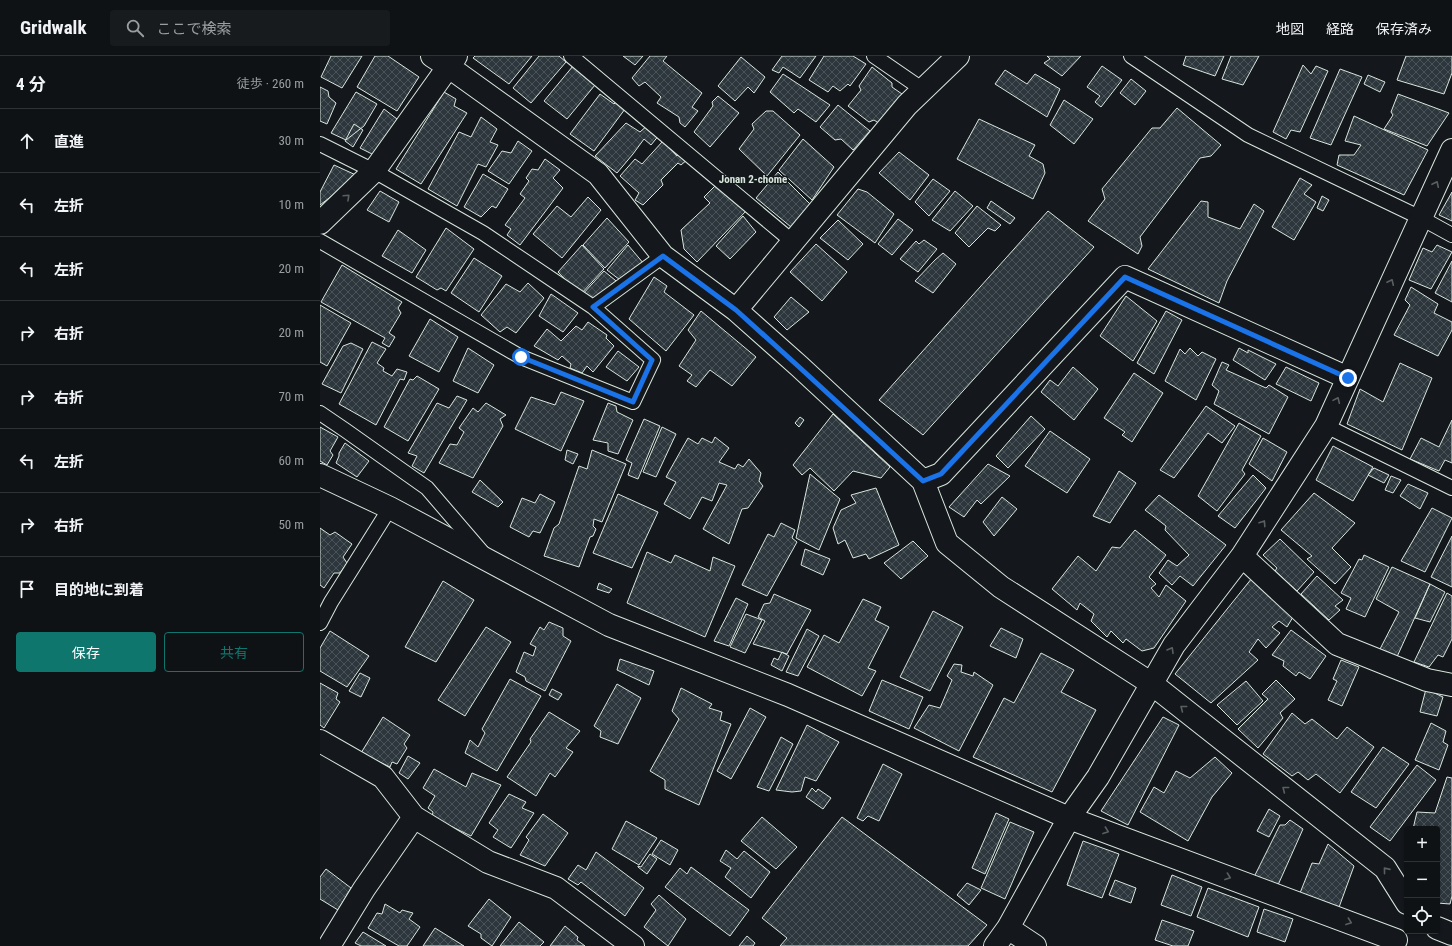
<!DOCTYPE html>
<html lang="ja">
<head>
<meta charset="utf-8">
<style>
  body { margin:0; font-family:"Roboto Condensed","Noto Sans JP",sans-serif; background:#181b1e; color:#f1f3f6 }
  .controls { position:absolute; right:12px; bottom:12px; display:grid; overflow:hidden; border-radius:4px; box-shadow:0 1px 3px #0004 }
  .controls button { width:36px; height:36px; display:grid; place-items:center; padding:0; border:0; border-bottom:1px solid #2f3234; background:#0f1215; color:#f1f3f6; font:20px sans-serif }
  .stop { position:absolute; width:12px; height:12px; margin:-9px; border:3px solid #1a73e8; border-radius:50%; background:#fff }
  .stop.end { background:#1a73e8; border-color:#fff; box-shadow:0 1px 4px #0008 }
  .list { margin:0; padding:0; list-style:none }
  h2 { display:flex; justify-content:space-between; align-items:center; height:52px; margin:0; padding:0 16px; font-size:17px }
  h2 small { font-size:13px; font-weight:400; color:#9b9ea0 }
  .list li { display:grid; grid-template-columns:26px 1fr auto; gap:12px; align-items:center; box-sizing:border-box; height:64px; padding:0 16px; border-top:1px solid #2f3234 }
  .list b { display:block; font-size:15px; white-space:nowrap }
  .list em { font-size:13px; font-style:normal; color:#9b9ea0 }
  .actions { display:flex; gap:8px; padding:12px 16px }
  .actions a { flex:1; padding:9px 0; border:1px solid #0f766e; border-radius:4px; text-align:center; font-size:14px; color:#0f766e }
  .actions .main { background:#0f766e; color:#fff }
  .icon { flex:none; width:22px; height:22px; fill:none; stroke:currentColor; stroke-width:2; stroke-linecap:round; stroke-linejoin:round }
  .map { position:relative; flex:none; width:1132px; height:890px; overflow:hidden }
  header { display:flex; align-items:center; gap:24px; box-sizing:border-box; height:56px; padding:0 20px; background:#0f1215; border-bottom:1px solid #2f3234 }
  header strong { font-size:19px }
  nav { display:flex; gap:22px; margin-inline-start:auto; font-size:14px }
  .search { width:280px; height:36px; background:#181b1e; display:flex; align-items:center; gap:10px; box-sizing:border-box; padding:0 14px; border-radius:4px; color:#9b9ea0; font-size:15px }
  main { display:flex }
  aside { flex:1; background:#0f1215 }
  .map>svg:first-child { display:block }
</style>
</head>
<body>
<header>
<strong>Gridwalk</strong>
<div class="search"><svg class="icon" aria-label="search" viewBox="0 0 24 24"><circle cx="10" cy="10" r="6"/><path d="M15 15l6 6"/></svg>ここで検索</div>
<nav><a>地図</a><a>経路</a><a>保存済み</a></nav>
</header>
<main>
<aside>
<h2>4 分<small>徒歩 · 260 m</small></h2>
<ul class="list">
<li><svg class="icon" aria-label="ahead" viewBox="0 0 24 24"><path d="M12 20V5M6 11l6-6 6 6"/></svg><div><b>直進</b></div><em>30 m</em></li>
<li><svg class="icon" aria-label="left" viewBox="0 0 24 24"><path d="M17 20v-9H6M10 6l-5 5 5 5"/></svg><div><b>左折</b></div><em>10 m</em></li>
<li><svg class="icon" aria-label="left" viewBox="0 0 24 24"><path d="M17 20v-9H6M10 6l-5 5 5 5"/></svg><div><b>左折</b></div><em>20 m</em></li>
<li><svg class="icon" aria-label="right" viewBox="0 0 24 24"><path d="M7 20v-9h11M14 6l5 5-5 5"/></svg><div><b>右折</b></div><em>20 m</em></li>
<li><svg class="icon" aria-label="right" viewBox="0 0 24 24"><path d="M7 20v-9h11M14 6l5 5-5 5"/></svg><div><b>右折</b></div><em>70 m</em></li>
<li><svg class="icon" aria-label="left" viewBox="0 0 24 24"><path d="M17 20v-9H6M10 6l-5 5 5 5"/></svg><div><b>左折</b></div><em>60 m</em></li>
<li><svg class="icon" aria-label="right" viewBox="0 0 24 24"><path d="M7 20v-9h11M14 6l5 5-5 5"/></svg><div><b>右折</b></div><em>50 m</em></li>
<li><svg class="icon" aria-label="arrive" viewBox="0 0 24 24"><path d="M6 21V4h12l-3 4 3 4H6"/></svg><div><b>目的地に到着</b></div></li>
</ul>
<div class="actions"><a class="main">保存</a><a>共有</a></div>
</aside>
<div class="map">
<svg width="1132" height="890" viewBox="0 0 1132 890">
  <defs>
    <pattern id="building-cross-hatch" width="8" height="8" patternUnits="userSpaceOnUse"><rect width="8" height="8" fill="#2c363c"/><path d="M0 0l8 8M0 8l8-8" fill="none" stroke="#4a5358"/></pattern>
  </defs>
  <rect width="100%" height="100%" fill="#14181c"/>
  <path fill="url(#building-cross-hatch)" stroke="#d8e6dc" d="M11,0H42L22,32L1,21Z
    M55,0H68L99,21L77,55L37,31Z
    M155,0H212L189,28L153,2Z
    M219,0H239L246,6L211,47L193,32Z
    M303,0H323L315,9Z
    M330,0H347L343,5L382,37L372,51L378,55L365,71L360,67L359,61L337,47L341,41L325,26L319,30L312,22Z
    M462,0H496L480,22L463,11L459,17L452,14Z
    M504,0H533L546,8L530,30L528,28L520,35L513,30L508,36L489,24Z
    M727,0H761L742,20L724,7L730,3Z
    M866,0H904L895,20L863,9Z
    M911,0H939L923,29L902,23Z
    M1086,0H1132V17L1124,38L1077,24Z
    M421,1L445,21L434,37L428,31L415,45L398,30Z
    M983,9L991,18L996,10L1008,15L980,76L971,74L966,83L953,76Z
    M253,10L275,29L247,63L224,45Z
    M782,10L802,24L781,51L775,46L780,40L767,31Z
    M552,11L572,27V31L582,38L560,68L554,64L549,66L528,50L541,34L539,30Z
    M1020,13L1042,21L1011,89L990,82Z
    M685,14L707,28L715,18L740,33L727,61L675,28Z
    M463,18L510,49L496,66L478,53L474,57L450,36Z
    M1048,19L1065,26L1060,36L1044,28Z
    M811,23L826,35L815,49L800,37Z
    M0,31L8,35L9,41L16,47L7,68L0,65Z
    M36,36L57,48L44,70L26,84L11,77Z
    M124,36L136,43L134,50L147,57L101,128L76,113Z
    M280,38L294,48L297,45L305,53L274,95L250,78Z
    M1078,38L1129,57L1107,90L1064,73L1073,59L1071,56Z
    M398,40L419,57L390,91L374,76L393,50L392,46Z
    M744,44L773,63L754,88L730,69Z
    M518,49L550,75L533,94L521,83L515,84L500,71Z
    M857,52L901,89L891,100L880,102L820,181L822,190L818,198L768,165L785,143L782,133L832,72H840Z
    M64,53L77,63L56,100L40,92Z
    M446,55H453L480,79L447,120L419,93L434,73L432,68Z
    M1034,60L1108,94L1084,139L1017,109L1019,99H1034L1041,89L1025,85Z
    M161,61L177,73L170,86L178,89L166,111L158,108L137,150L108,133L139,76L151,81Z
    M659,63L715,89L709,100L723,108L725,117L713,143L637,103Z
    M306,67L320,76L329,68L340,78L331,89L324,83L313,98L297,117L275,100Z
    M34,68L43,74L33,91L25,85Z
    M483,83L514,111L492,144L459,114Z
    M198,85L212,95L189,128L168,115L182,95L191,97Z
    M343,85L357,100L360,97L368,103L361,109L358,107L341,124L343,129L323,149L315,144L319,137L300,120L315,103L322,108Z
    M579,96L609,119L590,144L559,117Z
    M225,103L240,114L233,122L243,132L200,189L187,179L191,173L185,169L205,142L200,138L209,125L206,122L212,113L218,114Z
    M14,109L38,120L0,149V136Z
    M458,116L491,149L471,171L436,142Z
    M163,118L188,133L176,152L172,150L161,161L144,151Z
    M980,122L992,129L984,138L996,146L974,184L952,171Z
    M613,123L630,135L609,160L595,146Z
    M396,129L427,154L377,206L364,193L361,174L390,147L384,141Z
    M538,133L547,136L574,158L555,187L517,159Z
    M60,135L79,146L69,166L47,154Z
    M635,135L653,150L630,175L612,164Z
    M1132,136V165L1119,159Z
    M1002,140L1009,144L1003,155L997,152Z
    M268,141L281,154L242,202L213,178L237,150L251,161Z
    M671,145L695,162L690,168L667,152Z
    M881,145L888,146V161L920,173L934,148L944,155L907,225L899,247L828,213Z
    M657,150L681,169L675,175L668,172L649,191L635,177Z
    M728,155L774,191L603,379L559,344Z
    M423,160L436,176L410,203L396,190Z
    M287,162L309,186L285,212L263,189Z
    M578,163L593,174L572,199L558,188Z
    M518,164L543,188L528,204L500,182Z
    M126,172L154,193L126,235L121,232L117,234L96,221Z
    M78,174L106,194L92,217L62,200Z
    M604,184L617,193L598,216L580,203L596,185L599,188Z
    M496,188L527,216L502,245L470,216Z
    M262,189L284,213L260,239L238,216Z
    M308,189L324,208L304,227L287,214Z
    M1117,189L1132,196L1111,233L1089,224L1103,192L1112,196Z
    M623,197L636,208L613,237L595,225L615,204Z
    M154,202L182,220L159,256L131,237Z
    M1132,205V246L1115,237Z
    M22,209L82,246L78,252L81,257L69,277L75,281L69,291L62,287L65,282L1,246Z
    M284,215L301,229L274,250L261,240Z
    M334,221L347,230L344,236L374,259L346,295L309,263Z
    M208,227L224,242L196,277L187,271L180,276L161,259L186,228L200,236Z
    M1091,231L1118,248L1114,257L1132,266V274L1118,300L1074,279L1090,249L1085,244Z
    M231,238L258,257L243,276L219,260Z
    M806,240L837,265L813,305L780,280Z
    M471,241L489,256L467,274L454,261Z
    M0,249L31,267L7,310L0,306Z
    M381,255L436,301L412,330L390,314L376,331L367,325L372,319L359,310L376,284L368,274Z
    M846,255L862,264L834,318L817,307Z
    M110,263L138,281L119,316L89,300Z
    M268,266L287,279L286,282L294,290L273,316L267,310L262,317L250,312L251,308L242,300L238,304L214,290L227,273L241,285L256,270L262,274Z
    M52,286L66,293L57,307L64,312L63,315L72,320L77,313L87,316L84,324L80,323L56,369L19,348Z
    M31,287L43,293L21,337L2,328L23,290Z
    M148,292L174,309L158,337L133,325Z
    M870,292L878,300L882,296L896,303L876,344L845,325L860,293L865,298Z
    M919,292L928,297V294L956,308L945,324L913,304Z
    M298,295L319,311L307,325L286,311Z
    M902,306L909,309L906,314L946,332L949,329L968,341L949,378L894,348L899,335L892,329Z
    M1080,307L1112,322L1082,394L1027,368L1040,333L1063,346Z
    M753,311L778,333L754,364L721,336L730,324L738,330Z
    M966,311L999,327L991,345L956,328Z
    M814,317L843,337L812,386L802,379L805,376L784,362Z
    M97,320L119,333L88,385L64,371L90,323L93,324Z
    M241,336L264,345L241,395L195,373L211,341L235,349Z
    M137,340L147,344L104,417L92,410L97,400L88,397L117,347L129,352Z
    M166,347L186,359L180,363L183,370L153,422L119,407L130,388L137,389L144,376L139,372L153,352L158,356Z
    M288,347L296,350L297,356L313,364L298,398L288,395V387L273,384Z
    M886,350L915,370L902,387L888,377L854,422L840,414Z
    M513,358L570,411L561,422L533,415L514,435L490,412L482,419L473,409Z
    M711,360L725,373L688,412L676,400Z
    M480,361L484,364L479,371L475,367Z
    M324,363L340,370L318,423L308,419L312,407L306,404Z
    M1132,364V407L1125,404L1119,415L1090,403L1101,382L1119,391Z
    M919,367L941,380L922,414L925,418L897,455L878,440Z
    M0,371L18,381L10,395L13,399L7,409L0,405Z
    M342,371L356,378L336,421L323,416Z
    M730,375L770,403L747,437L705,410Z
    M395,381L409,392L399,406L415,413L418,408L423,411L429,403L441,417L439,425L443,430L428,452L422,453L409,488L383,473L407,429L399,427L392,445L382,441L370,463L344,448L356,426L346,421L368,382L378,388L382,382L392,387Z
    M943,382L967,396L952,425L929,408Z
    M25,387L49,405L37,421L16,407L19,400V397Z
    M1013,390L1053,411L1033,445L996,424Z
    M247,394L258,398L253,408L245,404Z
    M272,394L306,408L282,466L274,463L273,470L276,473L273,480L270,481L259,511L224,500L234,472L239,468L259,410L267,413Z
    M668,408L690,420L661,448L657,444L644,461L629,451Z
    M1054,412L1069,419L1064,427L1048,419Z
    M799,415L816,427L790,467L773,460Z
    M490,418L520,443L499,494L476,482Z
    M933,419L946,432L915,472L898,460Z
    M1071,420L1081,424L1073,437L1065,434Z
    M160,424L183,446L178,451L152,436Z
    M1088,428L1108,437L1100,453L1080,440Z
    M556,432L579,489L549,503L546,498L533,502L525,484L518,488L513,472L521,454L536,447L531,439Z
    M994,437L1035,467L1012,492L1031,511L1015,528L987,503L992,500L961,474Z
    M220,438L235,446L220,477L213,475L209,481L190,471L202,442L215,447Z
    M298,438L338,456L312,512L273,497Z
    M839,439L906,489L873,530L860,520L852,529L839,517L848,504L857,510L869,499L845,474L846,470L825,454Z
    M682,441L697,453L674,480L663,466Z
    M1112,452L1132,462L1105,516L1081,505Z
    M461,467L475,474L472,482L477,486L447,540L422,529L448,478L454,481Z
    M0,472L10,479L15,476L32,488L23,501L27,507L20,517H14L4,532L0,529Z
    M815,474L846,499L829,521L836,528L831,532L839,541L846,529L866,545L834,592L822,595L806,583L803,587L791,575L787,581L771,565L774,558L760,547L757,554L732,533L758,500L776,515L792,491L800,492Z
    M1132,480V531L1111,521Z
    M960,483L994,516L977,535L955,515L957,512L943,499Z
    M593,485L608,500L581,523L564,507Z
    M485,493L510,503L503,519L481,509Z
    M327,496L351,507L355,499L390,515L393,501L415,510L385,581L307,547Z
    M1044,499L1069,511L1045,561L1026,553L1031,542L1021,537L1039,503L1042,504Z
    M1072,511L1110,528L1076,603L1059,595L1079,556L1056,543Z
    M997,520L1023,544L1015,550L1020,554L1009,564L981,538Z
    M932,522L973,561L967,571L959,565L952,571L960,577L946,592L938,583L929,596L938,604L891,647L855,618Z
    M123,525L154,544L116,606L85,591Z
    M279,527L292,533L289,537L277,533Z
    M1110,528L1125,536L1110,566L1095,562Z
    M1127,537L1132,540V583L1123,601L1118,599L1109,611L1094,606Z
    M454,538L491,554L467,598L433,588L445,565L438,561L444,548L450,547Z
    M416,542L428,548L409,590L394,585Z
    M543,543L561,551L555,564L569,571L548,612L556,615L542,640L487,611L504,579L519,587Z
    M613,555L643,571L610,635L580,621Z
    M426,558L442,564L425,597L410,591Z
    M229,566L243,572V580L251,585L225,635L206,625L205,621L196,616L204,596L213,600L216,591L210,588L220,571L224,574Z
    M166,571L191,586L145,660L118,644Z
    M681,572L703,583L696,602L670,590Z
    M487,573L499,580L478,620L466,616Z
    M971,574L1006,600L990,623L979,616L976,620L963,610L964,605L952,599Z
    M10,575L49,600L27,631L0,615V592Z
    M462,596L469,600L462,615L451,609L454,602L458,604Z
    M721,597L754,614L741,636L776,654L732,736L653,701L684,642L694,647Z
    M300,603L334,615L329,629L297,614Z
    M1021,604L1039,611L1022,650L1008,644L1017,625L1013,623Z
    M634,608L642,609L641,616L653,620L654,616L673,629L639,695L594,672L609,649L620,652L632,624L627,620Z
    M40,617L50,622L41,641L29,635Z
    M190,623L221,640L177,715L145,697L150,684L158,691L165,677L162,673Z
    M562,624L603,641L589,673L549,655Z
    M956,624L975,643L960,657L963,662L938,692L918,673L948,643L942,638Z
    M926,625L943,645L917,669L897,649Z
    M0,627L18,637L16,643L20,646L4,672L0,669Z
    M297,628L321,642L298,688L280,681L281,675L274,670Z
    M361,632L392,648L389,652L402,656L400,664L411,668L379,749L345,733V724L330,715L359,663L352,655Z
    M232,633L242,638L238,644L229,639Z
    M1106,633L1123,641L1117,660L1100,656Z
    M430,652L446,661L411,723L397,715Z
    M229,656L260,675L246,692L253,696L235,721L230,717L216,740L187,721L211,686L210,683Z
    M972,657L985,668L992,663L1017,683L1027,671L1054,691L1020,737L996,718L988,724L978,716L972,720L943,698Z
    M63,661L90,679L84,688L87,692L77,708L72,706L70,711L41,697Z
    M843,661L859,669L808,769L781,755Z
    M1111,667L1126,675L1123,686L1128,689L1119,714L1095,704Z
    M487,669L519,686L496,725L485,721L481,735L472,736L456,734Z
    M461,681L473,688L449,735L437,731Z
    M1063,691L1089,708L1056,752L1031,736Z
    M88,700L100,707L88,723L79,717Z
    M895,701L912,717L892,741L868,785L820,756L834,731L844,737L856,715L870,722Z
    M563,708L582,718L559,765L548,760L543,765L537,762Z
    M1097,709L1116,724L1070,785L1050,771Z
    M114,713L146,731L152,717L181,729L151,780L112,761L113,756L108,752L115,740L103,732Z
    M1127,721L1132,722V840L1130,848L1117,847V773H1093L1097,756L1115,757Z
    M492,732L496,736L498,733L511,742L503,753L486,741Z
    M189,738L206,746L202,752L214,757L191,792L173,781L178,774L169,767Z
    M949,753L960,760L949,781L937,775Z
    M676,757L689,763L665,818L652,812Z
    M223,758L248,777L225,810L200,799L209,784L206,781Z
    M442,761L477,791L456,813L421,785Z
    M522,761L667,869L648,890H460L467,882L442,862Z
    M970,764L983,773L958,829L934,821L960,769H965Z
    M306,765L337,782L319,809L292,793Z
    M690,766L714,776L685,843L661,832Z
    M341,784L358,794L350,809L332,798Z
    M763,785L799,798L782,842L747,829Z
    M1008,788L1034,810L1018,854L980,837L992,807L999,808Z
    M406,794L417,803L424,795L450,816L431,842L405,821L411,812L400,805Z
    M276,796L324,832L305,860L261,826L258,829L248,823L258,809L266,814Z
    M330,798L337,803L327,818L318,811V810L321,811Z
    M371,811L429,854L410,880L345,831L360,812L367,818Z
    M6,813L31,832L18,854L0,843V821Z
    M852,819L882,831L871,860L841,849Z
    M795,824L816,832L811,847L789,839Z
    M647,827L661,834L649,849L637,839Z
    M888,832L939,851L928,881L877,861Z
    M339,839L366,863L348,890L324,871L336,854L331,848Z
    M169,843L191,861L172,890L161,882V878L148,870Z
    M65,848L80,857L82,854L93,857L89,863L100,871L87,890H79L48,872L57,857L62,858Z
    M944,853L973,863L965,886L937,876Z
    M842,864L874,875L868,890H853L835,884Z
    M199,866L224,886L220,890H180Z
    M245,870L258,881L257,884L265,890H230Z
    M115,872L144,890H103Z
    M43,876L66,890H41L35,887Z
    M427,880L435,887L433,890H419Z"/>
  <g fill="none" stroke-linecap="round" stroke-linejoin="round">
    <g stroke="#d8e6dc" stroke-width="16">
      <path id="service" d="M251,0L473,186
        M554,0L602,33
        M811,0L928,79L1101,162L1132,179
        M0,88L54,115L163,177L273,251L343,200
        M0,185L201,301L313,346L333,304L273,251
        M0,357L25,374L107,432L162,496
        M1006,370L1132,432
        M0,567L11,546L70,452"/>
    </g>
    <g stroke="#d8e6dc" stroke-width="24">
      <path id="minor" d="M112,0L129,11L278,118L343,200L416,254L479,310L603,425L627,487L681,531L832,628L1065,812L1087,847
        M0,167L54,115L136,0
        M416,254L587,49L638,0
        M0,419L70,452L289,569L468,639L749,762L1076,884
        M603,425L621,418L805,221L1028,322
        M922,500L1017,588L1107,624L1132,629
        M0,685L63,721L94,761L44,833L9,890
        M94,761L168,806L236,832L313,890
        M688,872L715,890
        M1117,872L1132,878
        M675,890L688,872L749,762L778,721L854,589L922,500L1006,370L1132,94"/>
    </g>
    <use href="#service" stroke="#14181c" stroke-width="14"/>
    <use href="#minor" stroke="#14181c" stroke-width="22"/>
  </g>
  <defs><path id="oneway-chevron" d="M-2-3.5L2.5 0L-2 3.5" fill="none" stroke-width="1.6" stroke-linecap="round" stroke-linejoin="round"/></defs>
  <g stroke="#59605f">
    <use href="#oneway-chevron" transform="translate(1116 128) rotate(-65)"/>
    <use href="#oneway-chevron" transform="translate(27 141) rotate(-43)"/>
    <use href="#oneway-chevron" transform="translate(1071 226) rotate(-65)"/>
    <use href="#oneway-chevron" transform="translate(1017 344) rotate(-66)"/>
    <use href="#oneway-chevron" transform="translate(943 467) rotate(-57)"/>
    <use href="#oneway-chevron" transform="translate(851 594) rotate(-60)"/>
    <use href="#oneway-chevron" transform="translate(863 652) rotate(-142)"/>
    <use href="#oneway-chevron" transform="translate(965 733) rotate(-142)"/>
    <use href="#oneway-chevron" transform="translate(786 775) rotate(20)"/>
    <use href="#oneway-chevron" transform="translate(1066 814) rotate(-129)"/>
    <use href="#oneway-chevron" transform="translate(908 821) rotate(20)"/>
    <use href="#oneway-chevron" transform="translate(1029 866) rotate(20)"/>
  </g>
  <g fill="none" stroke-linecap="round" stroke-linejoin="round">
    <path stroke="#1a73e8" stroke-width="5" d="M201,301L313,346L332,304L273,251L343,200L416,254L478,310L603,425L621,418L805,221L1028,322"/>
  </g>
  <g text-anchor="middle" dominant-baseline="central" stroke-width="3" stroke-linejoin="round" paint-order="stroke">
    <g font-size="11" font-weight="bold" fill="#d8e6dc" stroke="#14181c">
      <text x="433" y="123">Jonan 2-chome</text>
    </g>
  </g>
</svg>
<div class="controls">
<button>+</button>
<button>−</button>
<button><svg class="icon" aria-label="locate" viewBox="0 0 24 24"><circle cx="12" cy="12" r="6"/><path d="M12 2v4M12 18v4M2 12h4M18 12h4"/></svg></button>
</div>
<div class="stop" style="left:201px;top:301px"></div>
<div class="stop end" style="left:1028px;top:322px"></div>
</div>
</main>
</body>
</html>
